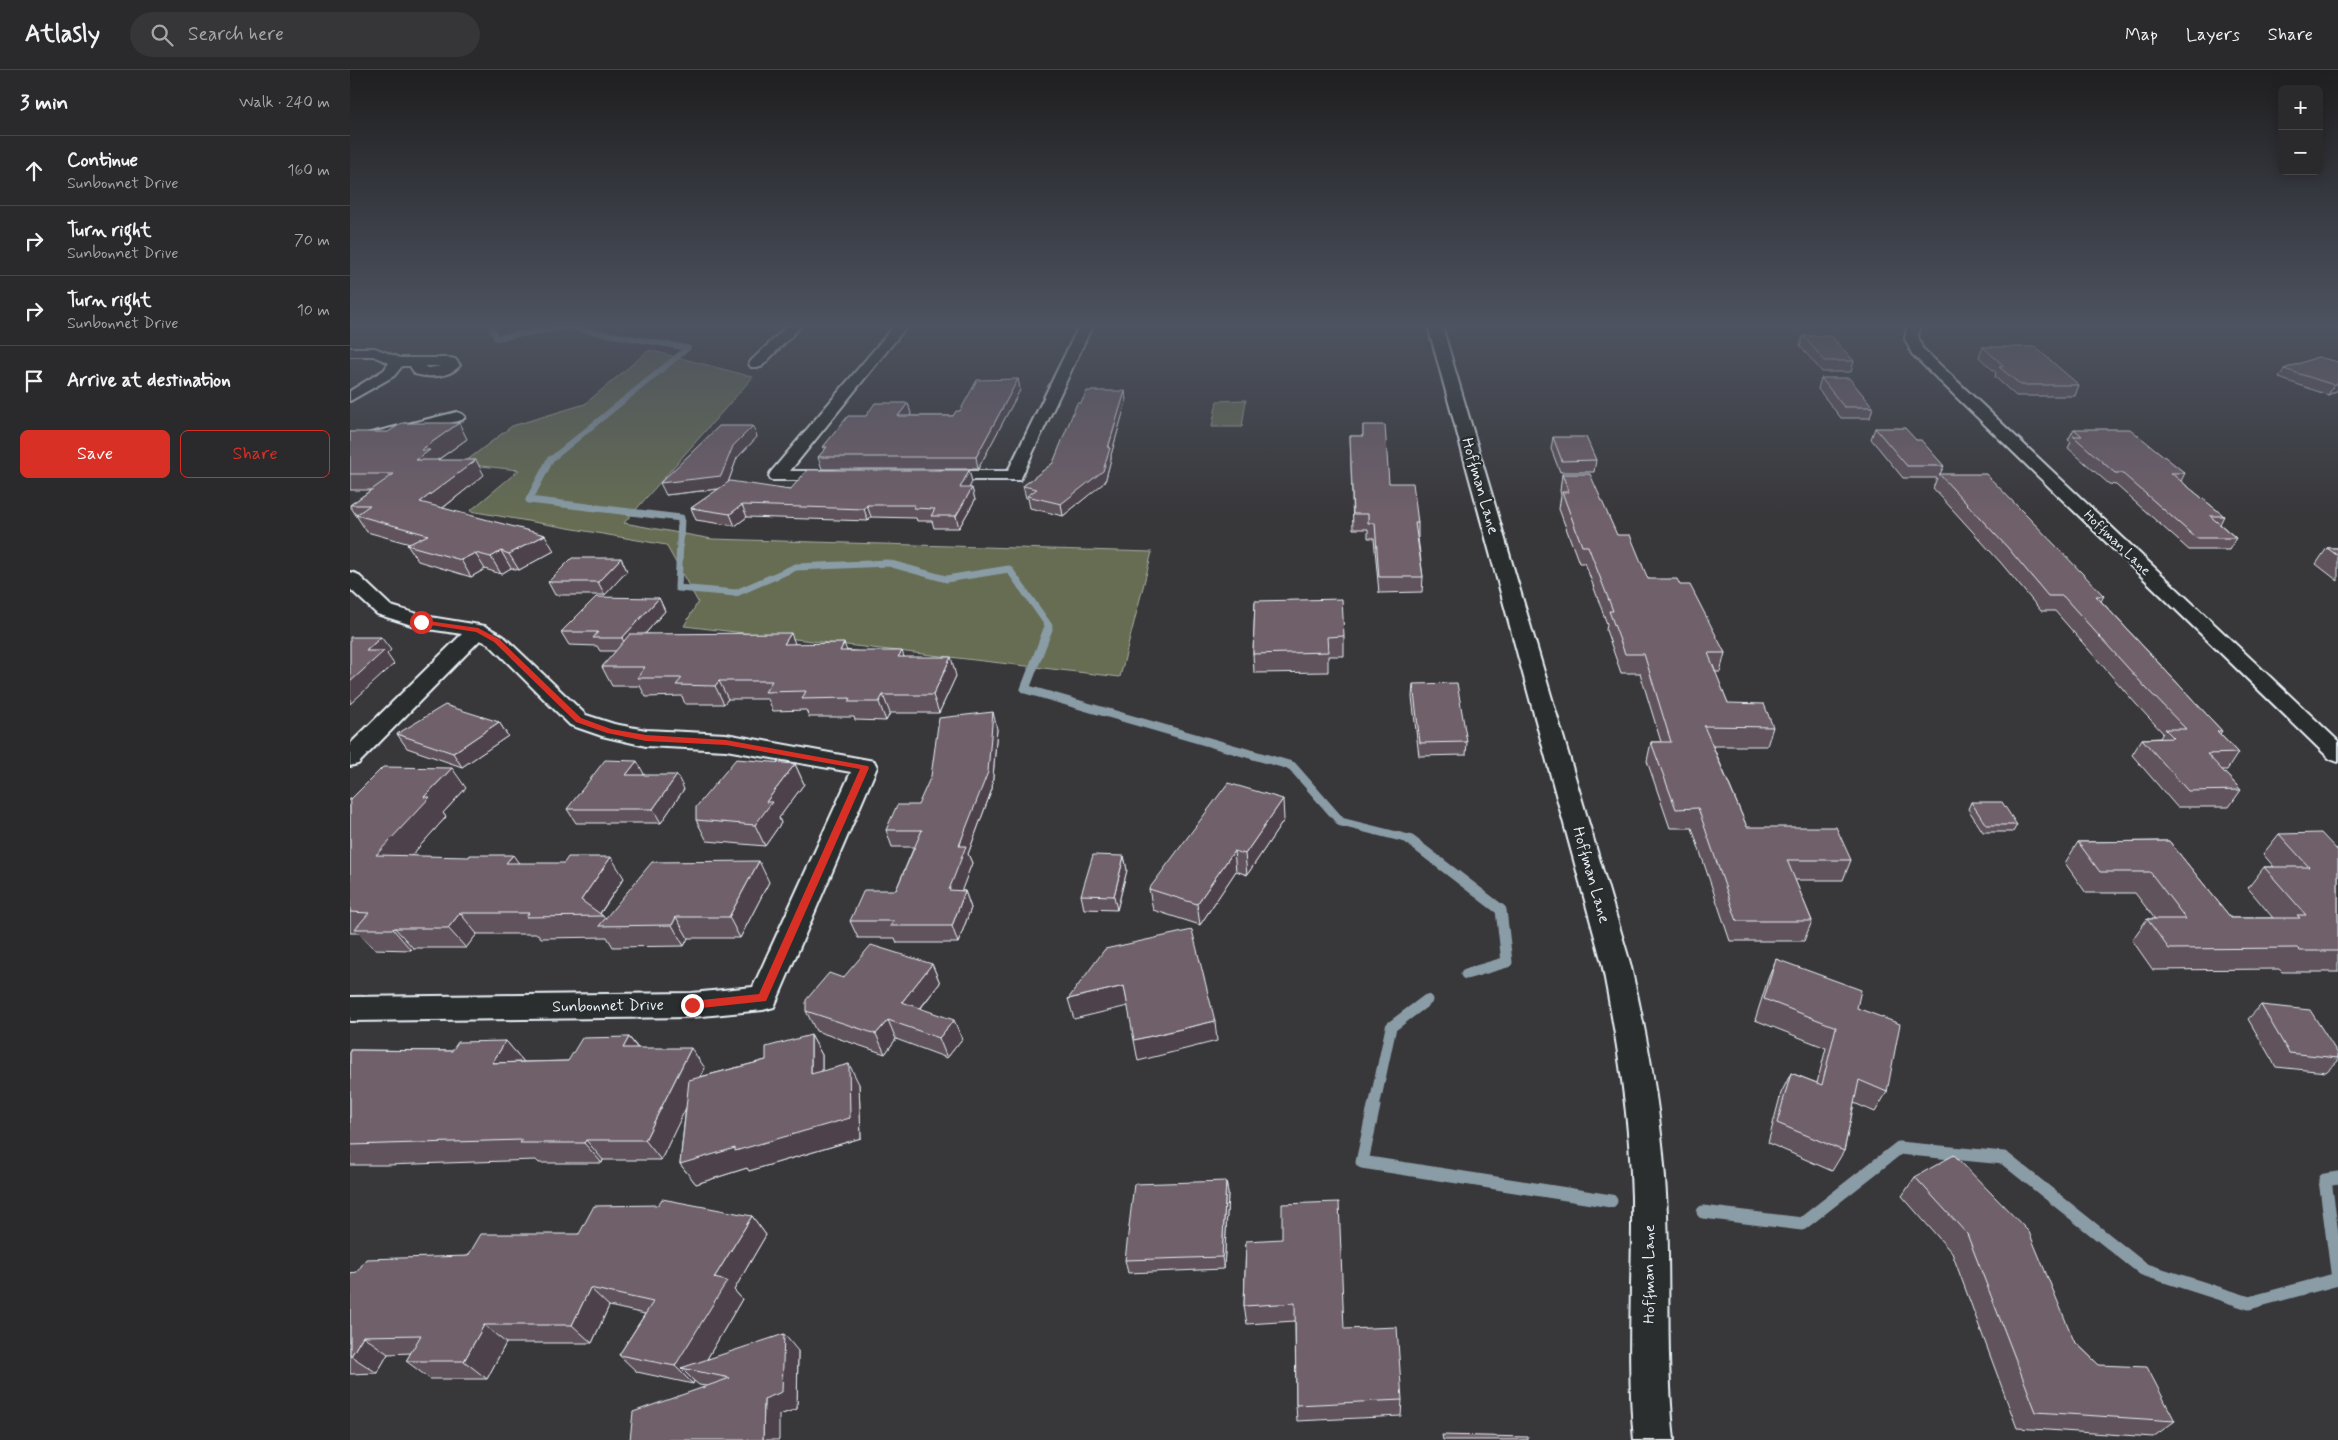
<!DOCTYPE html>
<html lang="en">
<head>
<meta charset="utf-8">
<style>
  body { margin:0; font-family:Mynerve,sans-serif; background:#363538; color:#f1f3f6 }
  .controls { position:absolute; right:15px; top:15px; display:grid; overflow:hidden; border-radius:8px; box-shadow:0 2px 12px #0003 }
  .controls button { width:45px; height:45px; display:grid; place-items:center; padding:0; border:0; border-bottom:1px solid #464548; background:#2a292c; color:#f1f3f6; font:25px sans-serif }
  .stop { position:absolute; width:15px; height:15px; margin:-11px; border:4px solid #d93025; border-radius:50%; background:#fff }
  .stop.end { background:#d93025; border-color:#fff; box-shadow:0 1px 5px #0008 }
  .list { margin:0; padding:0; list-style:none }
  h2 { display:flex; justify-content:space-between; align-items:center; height:65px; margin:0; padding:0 20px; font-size:21px }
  h2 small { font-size:16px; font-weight:400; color:#a5a6a9 }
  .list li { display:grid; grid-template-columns:32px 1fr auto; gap:15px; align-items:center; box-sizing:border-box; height:70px; padding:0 20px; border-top:1px solid #464548 }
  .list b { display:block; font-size:19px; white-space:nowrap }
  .list p { margin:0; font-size:16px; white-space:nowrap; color:#a5a6a9 }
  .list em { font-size:16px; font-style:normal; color:#a5a6a9 }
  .actions { display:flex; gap:10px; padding:15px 20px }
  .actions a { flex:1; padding:11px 0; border:1px solid #d93025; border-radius:8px; text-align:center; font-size:18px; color:#d93025 }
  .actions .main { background:#d93025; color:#fff }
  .icon { flex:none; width:28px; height:28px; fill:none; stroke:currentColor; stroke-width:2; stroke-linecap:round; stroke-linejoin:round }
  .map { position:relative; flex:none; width:1988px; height:1370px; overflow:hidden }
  header { display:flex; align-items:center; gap:30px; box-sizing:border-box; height:70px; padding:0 25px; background:#2a292c; border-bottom:1px solid #464548 }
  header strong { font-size:24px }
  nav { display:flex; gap:28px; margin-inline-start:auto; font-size:18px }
  .search { width:350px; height:45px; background:#363538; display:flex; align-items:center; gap:12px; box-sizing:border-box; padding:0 18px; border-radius:28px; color:#a5a6a9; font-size:19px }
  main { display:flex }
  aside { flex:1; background:#2a292c }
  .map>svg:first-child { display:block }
</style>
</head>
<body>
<header>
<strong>Atlasly</strong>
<div class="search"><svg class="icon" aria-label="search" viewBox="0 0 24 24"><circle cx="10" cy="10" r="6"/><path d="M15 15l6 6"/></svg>Search here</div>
<nav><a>Map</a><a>Layers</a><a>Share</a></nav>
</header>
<main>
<aside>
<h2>3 min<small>Walk · 240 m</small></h2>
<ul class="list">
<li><svg class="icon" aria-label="ahead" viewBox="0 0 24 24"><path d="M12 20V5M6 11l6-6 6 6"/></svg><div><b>Continue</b><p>Sunbonnet Drive</p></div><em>160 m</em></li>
<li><svg class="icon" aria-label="right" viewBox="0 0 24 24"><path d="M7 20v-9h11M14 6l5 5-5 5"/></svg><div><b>Turn right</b><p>Sunbonnet Drive</p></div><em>70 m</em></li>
<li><svg class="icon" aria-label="right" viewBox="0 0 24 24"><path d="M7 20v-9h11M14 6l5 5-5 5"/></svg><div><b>Turn right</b><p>Sunbonnet Drive</p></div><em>10 m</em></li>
<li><svg class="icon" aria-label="arrive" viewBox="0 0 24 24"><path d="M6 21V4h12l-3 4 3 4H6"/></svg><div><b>Arrive at destination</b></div></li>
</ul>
<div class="actions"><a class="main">Save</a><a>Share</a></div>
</aside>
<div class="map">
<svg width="1988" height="1370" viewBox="0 0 1988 1370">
  <rect width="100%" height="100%" fill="#38373a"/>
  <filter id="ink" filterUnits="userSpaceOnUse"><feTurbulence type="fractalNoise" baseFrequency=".02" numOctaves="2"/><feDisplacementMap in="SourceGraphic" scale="10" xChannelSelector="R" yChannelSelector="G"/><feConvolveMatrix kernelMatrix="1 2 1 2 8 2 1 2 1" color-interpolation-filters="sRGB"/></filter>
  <g filter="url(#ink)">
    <path fill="#666d53" stroke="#a7afa6" d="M299,280L403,307L274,453L362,469L802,482L770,607L334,556L348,532L316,475L120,441L169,400L112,394L162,356L235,334Z
      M896,330L892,357H862L867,331Z"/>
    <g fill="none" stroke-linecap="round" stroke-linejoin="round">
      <path stroke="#8a9ca6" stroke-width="5.5" d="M141,256L146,268L216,257L338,278L199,391"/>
      <path stroke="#8a9ca6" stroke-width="7" d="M200,390L179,430L331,448L328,518L386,523L446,497L538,493L596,509L659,499L699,556L697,560"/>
      <path stroke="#8a9ca6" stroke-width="9" d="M698,559L675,619L942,696L991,752L1059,769L1063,772"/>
      <path stroke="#8a9ca6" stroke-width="11" d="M1061,771L1151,840L1157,892L1116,904
        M1024,1037L1041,957L1077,930"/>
      <path stroke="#8a9ca6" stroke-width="13" d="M1024,1036L1012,1092L1261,1131
        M1353,1142L1452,1154L1549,1078L1654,1088L1793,1199L1899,1233L1988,1209L1975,1110L1988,1108"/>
      <g stroke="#e8f1f8" stroke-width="4">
        <path id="street" d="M437,256H451L411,297H401L399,294L401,291Z
          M544,256H557L440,401H483L489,402L491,406L489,410H421L419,406L421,402Z
          M729,256H742L670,410H583L581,406L583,402L589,401H658Z
          M1078,256H1092L1280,893C1298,969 1312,1046 1316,1124C1321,1206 1315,1288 1324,1370H1284C1276,1289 1283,1208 1282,1127C1280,1048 1267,970 1252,893Z
          M1557,256H1570L1568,266L1572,278L1988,671V692L1980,689L1562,284L1555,269Z
          M0,278H25L50,288H100L105,289L110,295C100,308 79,308 65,304L60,296H52L44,306L0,331V321L34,300L39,293L23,286H0ZM74,296H91L78,298Z
          M107,342L112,344L115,347L112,350L17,374H0V364H17Z
          M0,502L7,504L41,536L74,546L135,556L153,566L236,645L264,654L296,660L376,664L524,691L527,697L424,937L413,940L342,947L0,951V927L342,923L403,917L501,702L376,680L296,676L252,666L220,655L139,574L130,570L8,694L0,696V674L112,564L71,558L27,544L0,519Z"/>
      </g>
      <use href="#street" fill="#2a2d2e" fill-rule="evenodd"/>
    </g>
    <path fill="#60535c" stroke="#e8f1f8" d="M1453,266L1504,291L1501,302H1472L1450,276Z
      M1633,277L1729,315L1725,326H1666L1645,307L1646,303L1629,287Z
      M1968,287L1988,320L1978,325L1929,308L1934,299Z
      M1471,308L1523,337L1520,348H1491L1468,319Z
      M668,309L670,320L628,399H472L468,387L474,381L473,377L516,346L558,333L561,344L559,346H603L610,341Z
      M775,321L776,332L761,385V389L755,412L713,446L680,438L678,428H676L673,416L703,393L731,333Z
      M1013,355L1039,413L1068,453V468L1073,507L1072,522L1029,523L1024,468H1018V459H1003L1000,366H1013Z
      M403,356L407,367L387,388L378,413L440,420L619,400L622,412L619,418H622L625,430L609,458H584L582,451H567L566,448L521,447L518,451L397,447L385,456L346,450L341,438L369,419L316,425Z
      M1525,358L1566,370L1594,396L1590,404L1754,526L1751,531L1872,661L1870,664L1888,683L1877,700H1872L1891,720L1879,737H1827L1782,685L1792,669L1810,668L1813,663L1786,634L1705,541H1691L1651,493L1583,418L1587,408H1553L1521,369Z
      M1724,359L1835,403L1831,411L1874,446L1870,454L1886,468L1879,480H1839L1766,415L1759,414L1718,378L1721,372L1718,370Z
      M0,362L117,369L88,390L134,405L93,438L204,481L169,500L161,498L151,504L135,499L121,507L68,491L57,475L60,474L17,462L0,436V435L21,420H0Z
      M1203,367L1246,390L1244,402H1210L1201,379Z
      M1212,404L1267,465L1298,509L1330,515L1375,583L1370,602H1365L1378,633L1423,657L1417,676H1363L1397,757L1501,790L1493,810H1445L1462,851L1454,871H1380L1342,758H1320L1297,691L1301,672H1311L1290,603H1271L1256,560L1257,554L1235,493H1229L1209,439L1211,425L1210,421Z
      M1977,478H1988V511L1966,494Z
      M271,488L277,501L255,525H205L198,512Z
      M309,528L315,541L295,564L445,574L554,587L606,606L589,643H540L536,651L505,650L504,647H459L456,640L423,641L418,629H378L374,634H335L332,626L296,627L290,616H262L252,597L266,581H250L247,576L219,575L211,562Z
      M905,531L994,566V586H978V602L904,603L903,584Z
      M1063,614L1117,672L1116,685L1069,686L1062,627Z
      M149,652L158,666L112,697L57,678L47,664Z
      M647,659L642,719L618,784L622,793L611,821H615L621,838L608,873H547L545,868H508L500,851L546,820L564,777H542L536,760L568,735Z
      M445,694L454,714L429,748L431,753L415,776L357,771L346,750Z
      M294,704V705L334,719L311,753H226L217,739Z
      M116,718L93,743L96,747L61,786L168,793L274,808L250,844L253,846L255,849L419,812L390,868H338L334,876L263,877L257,867L191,868L188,864H127L116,878H63L61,880L24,879L9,863H0V729Z
      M1621,732L1667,755L1663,762H1633L1618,739Z
      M934,750L897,805L886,801L850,855L803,840L799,819Z
      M1929,764L1988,781V902H1932L1929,899L1803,900L1782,870L1797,849H1805L1785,823H1736L1715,793L1728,772L1819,771L1881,848H1923L1898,818L1914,797H1924L1913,784Z
      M774,786L777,800L767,840L734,839L731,825Z
      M1426,889L1507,938L1537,1022L1525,1042L1504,1033L1494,1081L1482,1101L1418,1073L1431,1023L1441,1003L1467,1013L1476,978L1405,950L1418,909Z
      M582,894L590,913L571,938L612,969L597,988L546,969L535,984L466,961L456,941L493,908Z
      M1911,935L1988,984V991L1976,1002L1926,997L1898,949Z
      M461,965L472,985V1001L509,1014L511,1068L399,1101L397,1098L346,1114L330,1094L336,1036L311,1090H253L252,1093H189L186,1090L36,1095H0V980L102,981L156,971L174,992L218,991L279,967L288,978L355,998L350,1007L416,990Z
      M1565,1107L1724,1271L1749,1295L1825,1351L1803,1367L1667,1358L1602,1183L1552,1126Z
      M876,1111L878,1124L874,1199L778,1203L775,1190Z
      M402,1146L416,1165L384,1220L392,1229L357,1289L448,1281L447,1339L429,1345L356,1316L349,1315L344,1311L343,1314L287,1302L269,1285L295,1244L259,1236L242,1273H156L137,1309H80L56,1291L61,1283L38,1284L27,1303L0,1304V1203L7,1202L118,1186L229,1164Z
      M896,1171L994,1259L1052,1330L1051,1346L947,1351L946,1335L945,1251L897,1254L894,1236Z"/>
    <path fill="#4e434b" stroke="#e8f1f8" d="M668,309L670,320L628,399L626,387Z
      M1988,313V320L1978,325L1984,315Z
      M775,321L776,332L761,385V389L755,412L713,446L711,434L758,378Z
      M558,333L561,344L551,358L548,346Z
      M109,353L117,369L86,391L66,390L71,380Z
      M403,356L407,367L387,388L376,418L316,425L310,413Z
      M126,390L134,405L80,448L70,432Z
      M619,400L622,412L613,430L610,418Z
      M622,418L625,430L609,458L606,446Z
      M392,435L397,447L385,456L380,444Z
      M517,435L521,447L518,451L514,439Z
      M195,465L204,481L169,500L159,484Z
      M151,481L161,498L151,504L141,487Z
      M125,483L135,499L121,507L111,490Z
      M271,488L277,501L255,525L248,512Z
      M309,528L315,541L279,582L272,568Z
      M441,563L448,582L434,574Z
      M31,567L41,580L37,584L44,594L0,634V612L16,581Z
      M494,573L501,592L490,581Z
      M552,581L558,599L548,587Z
      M601,587L606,606L589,643L583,625Z
      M369,611L378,629L374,634L365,616Z
      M533,625L540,643L536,651L529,632Z
      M643,642L647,659L642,719L618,784L622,793L605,838L599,820Z
      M149,652L158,666L112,697L103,683Z
      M287,691L294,704L284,718L276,705Z
      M445,694L454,714L429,748L431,753L415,776L405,755L416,732Z
      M102,698L116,718L93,743L96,747L43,806L26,785L74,727Z
      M327,705L334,719L311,753L303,739Z
      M933,729L934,750L897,805L895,784Z
      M884,781L886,801L850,855L847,834Z
      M163,785L178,806L156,793Z
      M774,786L777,800L767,840L764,826Z
      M261,787L274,808L248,846L231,830Z
      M409,791L419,812L390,868L379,847Z
      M615,821L621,838L608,873L602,856Z
      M110,843L127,864L116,878L98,858Z
      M326,847L338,868L334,876L322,855Z
      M45,858L63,878L61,880L43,859Z
      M582,894L590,913L560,951L552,932Z
      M774,916L778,936L724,949L718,929Z
      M538,950L546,969L535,984L526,964Z
      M604,950L612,969L597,988L589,968Z
      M865,951L867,971L788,991L784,970Z
      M461,965L472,985V1024L461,1004Z
      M279,967L294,987L273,978Z
      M156,971L174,992L142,993Z
      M341,978L355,998L311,1090L295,1070Z
      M499,994L509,1014L511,1068L399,1101L397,1098L346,1114L330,1094Z
      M236,1070L253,1090L252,1093L234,1073Z
      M876,1111L878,1124L874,1199L872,1187Z
      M402,1146L416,1165L384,1220L392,1229L350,1301L331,1298L344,1311L343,1314L325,1296L364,1208Z
      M240,1218L259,1236L242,1273L222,1255Z
      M134,1255L156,1273L137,1309L114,1291Z
      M434,1264L448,1281L447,1339L429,1345V1370H413L414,1329Z
      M13,1266L38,1284L27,1303L1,1286Z"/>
    <path fill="#70606b" stroke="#e8f1f8" d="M1453,266H1481L1504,291H1475Z
      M1633,277H1685L1729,315H1671L1649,297L1654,296Z
      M1968,287L1988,292V313L1984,315L1934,299Z
      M1471,308H1499L1523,337H1494Z
      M668,309L626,387H468L477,377H473L498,346H516L525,333H558L548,346H603L606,341H610L627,310Z
      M737,321H775L758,378H760L753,401L711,434L677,426L687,419L673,416L703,393L727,333H731Z
      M52,353H109L71,380H80L66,390H126L70,432L195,465L159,484L151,481L141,487L125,483L111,490L57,475L78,465L6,445L20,435H0L44,404H0V362H38Z
      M1013,355H1035L1039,413H1063L1068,453H1065L1073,507H1029L1025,453H1018V444H1003L1000,366H1013Z
      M369,356H403L383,376L371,406L310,413Z
      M1525,358H1555L1566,370H1571L1594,396H1557Z
      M1724,359H1780L1835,403H1821L1874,446H1860L1886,468H1846L1772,403H1765L1723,366H1732Z
      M1203,367H1236L1246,390L1212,391Z
      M457,400H619L610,418H622L606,446H581L585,439L563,438L565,435H517L514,439L392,435L380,444L341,438L380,411L440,420Z
      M1212,404H1240L1267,465H1280L1298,509H1327L1330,515H1340L1375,583H1358L1378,633L1414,634L1423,657L1354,656L1397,757H1486L1501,790H1437L1462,851H1387L1348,738L1326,739L1301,672H1321L1294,584H1275L1259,541H1263L1238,476H1232L1212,422H1219Z
      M1589,404H1636L1708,478L1754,526H1746L1872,661H1867L1888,683L1857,684L1891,720L1838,721L1792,669L1824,668L1815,659H1836L1796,618L1713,526H1698L1658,478Z
      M1977,478H1988V486Z
      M222,488H271L248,512H198Z
      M246,527L309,528L272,568H243L248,562H211Z
      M992,529L994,566L977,567L978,582L903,584L905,531Z
      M441,563L434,574L494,573L490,581H552L548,587H601L583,625H533L529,632H498L500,628L452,629L456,621L415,622L422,611H369L365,616L326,615L332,608H287L295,597H252L280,564Z
      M0,567H31L16,581H34L0,612Z
      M1107,613L1117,672L1070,673L1063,614Z
      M95,635L149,652L103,683L47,664Z
      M643,642L638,702L609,776H616L599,820L615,821L602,856H540L544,851H500L514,820H546L572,760H536L547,735H568L581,706L589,648Z
      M386,689L445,694L416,732H422L405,755L346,750V737Z
      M255,690L287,691L276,705H327L303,739H217Z
      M33,697L102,698L74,727H80L26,785L119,787L120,785H163L156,793H214L218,787H261L231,830L253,846L176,847L179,843H110L98,858H45L43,859H5L19,843L0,842V729H1Z
      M878,713L933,729L895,784L884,781L847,834L799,819Z
      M1621,732H1652L1667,755H1636Z
      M1971,763L1988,781V881H1950L1947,878L1819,879L1797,849H1836L1800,802H1750L1728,772L1819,771L1881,848H1950L1947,845H1956L1914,797H1959L1929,764Z
      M743,785L774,786L764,826L731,825Z
      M409,791L379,847H326L322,855L249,856L302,792Z
      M842,860L865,951L784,970L774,916L718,929L755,879Z
      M521,875L582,894L552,932L604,950L589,968L538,950L526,964L456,941V930L479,903L493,908Z
      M1426,889L1511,920L1507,938L1550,954L1537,1022L1509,1010L1494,1081L1427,1053L1441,1003L1472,1015L1486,957L1414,929Z
      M1911,935L1960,940L1988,984V988L1939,983Z
      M461,965V1004L499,994L500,1048L385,1081V1078L330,1094L339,1010L416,990V977Z
      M279,967L273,978H341L295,1070H236L234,1073H170L172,1070L0,1075V980L102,981L108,972L156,971L142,993L218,991L232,968Z
      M1604,1085L1679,1162L1724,1271L1749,1295L1797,1297L1825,1351L1686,1342L1617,1164L1565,1107Z
      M876,1111L872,1187L775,1190L784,1114Z
      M312,1129L402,1146L364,1208L377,1211L325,1296L269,1285L303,1232L240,1218L222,1255H134L114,1291H56L71,1265L13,1266L1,1286H0V1203L7,1202L16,1189L118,1186L131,1164H229L244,1136L308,1135Z
      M989,1132L994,1259L1047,1257L1052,1330L946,1335L945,1233L894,1236L896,1171L932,1169V1134Z
      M434,1264L432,1322L414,1329L413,1370H280L283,1342L380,1308L331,1298Z
      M1092,1365L1178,1367V1370H1093Z"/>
  </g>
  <linearGradient id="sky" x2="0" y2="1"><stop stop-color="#1f1e20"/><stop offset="0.57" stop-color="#4d5360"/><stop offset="1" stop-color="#4d5360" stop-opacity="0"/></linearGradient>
  <rect width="1988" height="448" fill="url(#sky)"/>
  <path fill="#d93025" d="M71,550L128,558L149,569L231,648L261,659L296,665L376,670L518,696L519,698L416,931L342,939L337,935L342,931L409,924L510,699L376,675L296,671L257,663L226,652L144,572L126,562L68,553L67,552Z"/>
  <g text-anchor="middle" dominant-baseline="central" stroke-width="4.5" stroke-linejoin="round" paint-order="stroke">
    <g font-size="14" fill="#e8f1f8" stroke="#2a2d2e">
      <text transform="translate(1767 473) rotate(44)">Hoffman Lane</text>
    </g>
    <g font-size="16" fill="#e8f1f8" stroke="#2a2d2e">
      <text transform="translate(1130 416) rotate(74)">Hoffman Lane</text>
      <text transform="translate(1241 805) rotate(74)">Hoffman Lane</text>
      <text transform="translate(258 936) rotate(-1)">Sunbonnet Drive</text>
      <text transform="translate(1299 1204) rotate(-90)">Hoffman Lane</text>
    </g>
  </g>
</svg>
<div class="controls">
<button>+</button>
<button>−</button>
</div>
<div class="stop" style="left:71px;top:552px"></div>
<div class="stop end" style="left:342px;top:935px"></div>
</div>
</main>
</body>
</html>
